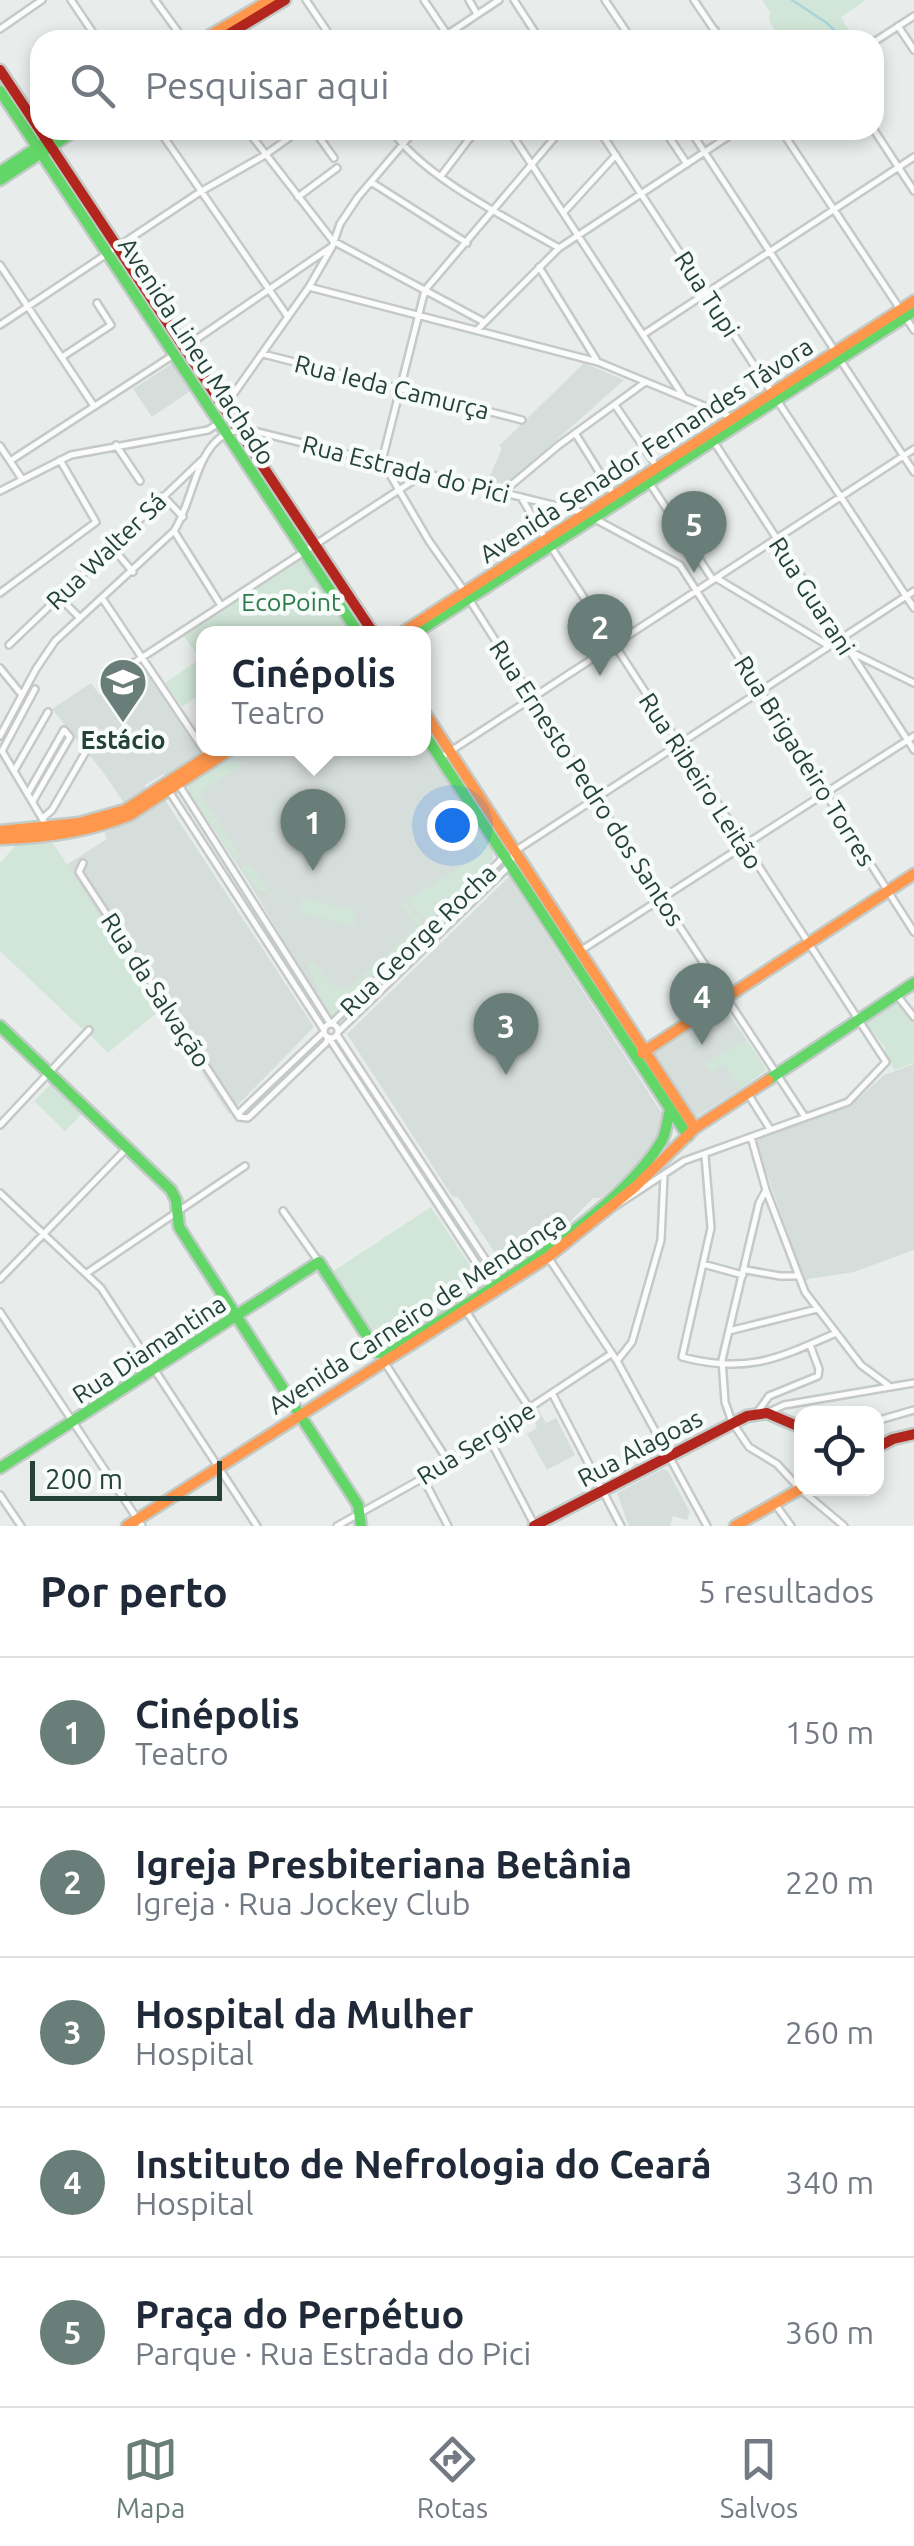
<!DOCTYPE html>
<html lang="pt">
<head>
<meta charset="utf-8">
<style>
  body { margin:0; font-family:Ubuntu,sans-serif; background:#f6f6f7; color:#1f2937 }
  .controls { position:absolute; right:30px; bottom:30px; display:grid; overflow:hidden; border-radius:20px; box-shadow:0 5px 15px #0003 }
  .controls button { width:90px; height:90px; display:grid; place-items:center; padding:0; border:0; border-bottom:2px solid #e0e1e3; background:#fff; color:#1f2937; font:50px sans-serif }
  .scale { position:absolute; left:30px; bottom:25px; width:192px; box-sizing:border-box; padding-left:10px; border:5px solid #24423a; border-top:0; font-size:28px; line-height:35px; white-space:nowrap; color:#24423a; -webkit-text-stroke:8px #f7fbf9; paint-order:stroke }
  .you { position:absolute; left:452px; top:825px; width:35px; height:35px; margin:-25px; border:8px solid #fff; border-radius:50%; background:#1a73e8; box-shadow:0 0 0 15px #1a73e833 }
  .badge { display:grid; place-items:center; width:65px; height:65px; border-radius:50%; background:#697e78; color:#fff; font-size:32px; font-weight:700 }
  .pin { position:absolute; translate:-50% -82px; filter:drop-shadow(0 2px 5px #0008) }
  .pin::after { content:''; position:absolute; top:52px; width:35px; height:30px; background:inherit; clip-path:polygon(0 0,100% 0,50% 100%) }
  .popup { position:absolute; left:196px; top:626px; width:235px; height:130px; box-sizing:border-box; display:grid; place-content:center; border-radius:20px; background:#fff; filter:drop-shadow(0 2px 8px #0005); font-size:32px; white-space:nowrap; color:#747a83 }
  .popup b { font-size:38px; color:#1f2937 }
  .popup::after { content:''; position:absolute; left:50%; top:100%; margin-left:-20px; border:20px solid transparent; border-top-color:#fff }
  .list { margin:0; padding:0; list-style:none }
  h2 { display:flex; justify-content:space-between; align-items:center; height:130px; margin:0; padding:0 40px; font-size:42px }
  h2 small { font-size:32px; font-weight:400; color:#747a83 }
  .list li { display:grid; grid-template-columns:65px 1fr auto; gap:30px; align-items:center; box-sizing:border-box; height:150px; padding:0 40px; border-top:2px solid #e0e1e3 }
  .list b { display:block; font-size:38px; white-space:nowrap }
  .list p { margin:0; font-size:32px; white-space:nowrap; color:#747a83 }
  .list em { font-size:32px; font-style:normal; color:#747a83 }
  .icon { flex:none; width:55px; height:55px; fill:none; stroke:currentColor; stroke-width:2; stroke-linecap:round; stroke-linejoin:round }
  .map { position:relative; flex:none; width:914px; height:1526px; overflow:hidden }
  .search { position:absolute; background:#fff; box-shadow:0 5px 15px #0003; left:30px; right:30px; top:30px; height:110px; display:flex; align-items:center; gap:25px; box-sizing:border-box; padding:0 35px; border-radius:30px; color:#747a83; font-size:38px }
  .sheet { height:880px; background:#fff }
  nav { display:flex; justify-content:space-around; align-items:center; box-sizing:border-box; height:140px; border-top:2px solid #e0e1e3; background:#fff; font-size:28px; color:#747a83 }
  nav a { display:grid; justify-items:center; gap:5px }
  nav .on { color:#697e78 }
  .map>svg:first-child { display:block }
</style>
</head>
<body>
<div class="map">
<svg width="914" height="1526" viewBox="0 0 914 1526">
  <rect width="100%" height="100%" fill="#e8edeb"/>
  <path fill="#d6dedb" d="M173,363L192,390L152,417L133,389Z
    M584,363L624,380L504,487L487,483L502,448L499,446Z
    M141,665L199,750L197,756L167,776L163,774L145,785V790L124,803L103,772L52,709L91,683L99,694Z
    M423,744L493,853V859L331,1020L248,881L188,790L189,785L244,749L423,748Z
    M165,800L314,1027L229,1114L66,865L107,839L104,833L136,818Z
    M509,877L665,1118L650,1154L600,1198H593L548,1244L510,1267L502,1264L458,1197L452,1196L347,1034Z
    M723,1007L747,1040L728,1053L724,1064L740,1089L696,1117L654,1052Z
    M914,1064V1250L854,1272L808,1279L805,1283L754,1137L851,1105L884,1075Z
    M538,1409L546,1423L556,1418L575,1455L547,1470L527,1434L537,1428L531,1414Z
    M663,1469L668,1471L690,1512L687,1520L673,1516L670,1526H629L617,1493Z"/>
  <path fill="#d1e6d8" d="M762,0H866L841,17L855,40H779L769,20L770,12Z
    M301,558L349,633L203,634V692L182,707L165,683L200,659L184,636Z
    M226,761L244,763L199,793L240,855L236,860L188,790L189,785Z
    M465,820C478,828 492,842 493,859L430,925L407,900L480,855L465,830Z
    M53,843L160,1010L108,1053L92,1037L86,1026L82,1029L0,951V863L17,844Z
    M250,865L267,889L299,913L302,899L356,910L354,925L299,913L272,894L258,890L249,876L242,873V866Z
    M404,902L427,928L331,1020L316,997L318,989L306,962L314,964L333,986L349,989L418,925L400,904Z
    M897,1000L914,1023V1063L894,1070L885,1052V1047L866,1024V1020Z
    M747,1040L767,1070L740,1089L724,1065L711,1073L704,1063Z
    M52,1083L83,1113L65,1131L34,1101Z
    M431,1207L481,1282L479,1289L385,1350L381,1349L332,1272Z"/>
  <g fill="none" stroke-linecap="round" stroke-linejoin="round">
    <path stroke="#a9d4db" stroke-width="2.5" d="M792,0L827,23L844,40"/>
    <g stroke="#c5cac8" stroke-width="10">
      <path id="street" d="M71,0L98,40
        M155,0L184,40
        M306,0L333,40
        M424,0L451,40
        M469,0L477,14
        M514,0L540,40
        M605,0L632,40
        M694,0L721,40
        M237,21L250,40
        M898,26L914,50
        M0,29L42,0
        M439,40L499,0
        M706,40L715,30
        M874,42L914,16
        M159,130L288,317
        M247,130L333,241L484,322
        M314,130L334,158
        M392,130C421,176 511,220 559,248
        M509,130L683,396
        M599,130L914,608
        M690,130L835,351
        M781,130L914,330
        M874,130L914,191
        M667,134L687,164
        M441,176L476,130
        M371,182L467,243
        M298,197L337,168
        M564,212L616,155
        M0,265L94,406
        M539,267L596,359
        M309,287L598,362L731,417
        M0,325L200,192L265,155L300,130
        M478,329L559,248L738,130
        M644,334L914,157
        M185,347L331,247
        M263,354L522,420
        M62,357L111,325L97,303
        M841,361L914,472
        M615,405L657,467
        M225,406L309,287L332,247L340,224L358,197L415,130
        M575,433L613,494
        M714,442L914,750
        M116,445L140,481
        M0,446L22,479
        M10,461L175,354
        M382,461L425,290L561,130
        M382,461L429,541L465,592
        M649,482L713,580
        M0,491L71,455L208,430L219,423
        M504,491L559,445L644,383
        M163,496L183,517
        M521,497L545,538
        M595,519L680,565L914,932
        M174,531L220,604
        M111,546L133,572
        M551,547L886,1062L848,1102L684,1161L617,1205
        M716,578L829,646
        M0,593L96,522L60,460
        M58,596L79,617
        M102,598L208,756
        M469,599L620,836L805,1117
        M9,645L202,460
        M851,652L914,683
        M0,668L22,695
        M109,679L425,473
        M35,689L2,751L49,830
        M0,736L36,669L55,641L174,531C197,496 196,426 250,430L585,513
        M440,758L914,449
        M14,771L48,712
        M179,785L330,1023
        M169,791L324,1030
        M28,793L64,730L70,737L33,801
        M44,817L52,810L85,753
        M515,851L914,591
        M83,863L79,872L239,1117
        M580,951L914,736
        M896,994L914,1017
        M332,1023L505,856
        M324 1031a7 7 0 1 1 14 0a7 7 0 1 1-14 0Z
        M339,1031L510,865L515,851
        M324,1032L240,1112L239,1117L248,1118L326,1043L328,1038
        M337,1035L501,1283
        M329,1038L492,1287
        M748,1094L770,1129
        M0,1125L89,1030
        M751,1137L766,1190L805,1292L861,1365L888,1385
        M705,1156L711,1228L682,1357C747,1374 777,1359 836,1333
        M766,1190L759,1203L722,1360L725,1402L732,1422L749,1447L777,1464L800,1489L844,1526
        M0,1193L101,1288L257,1526
        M283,1211L319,1262
        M548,1257L617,1361L707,1526
        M703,1264L743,1275
        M746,1270L780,1276H797
        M87,1273L245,1166
        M0,1279L126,1149
        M466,1311L530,1409
        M0,1312L142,1526
        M729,1331L817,1309
        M617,1361L632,1342L661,1240L664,1176
        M385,1363L448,1461
        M553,1395L621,1526
        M767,1413L784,1405L914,1383
        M756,1414L769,1396L818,1376L819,1369L810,1345
        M876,1421L914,1410
        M488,1436L535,1526
        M423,1478L448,1526
        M0,1495L21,1526
        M775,1504L791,1526
        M337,1526L423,1478L611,1354"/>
    </g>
    <g stroke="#c3cbc8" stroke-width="15">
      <path id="fast" d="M0,91L359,634
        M0,172L63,130
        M0,180L76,130
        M414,634L914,311
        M423,732L688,1136
        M0,1026L171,1190L176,1200L179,1227L358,1505L361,1526
        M768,1080L914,983
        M378,1353H389C465,1305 616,1218 661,1142C666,1134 667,1123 669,1113
        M0,1468L319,1262L378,1353"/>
    </g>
    <g stroke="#c3cbc8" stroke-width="15">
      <path id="slow" d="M202,40L270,0
        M400,634L914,301
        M423,710L695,1128
        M0,831L79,823L125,810L220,748
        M0,839C45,838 88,832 130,815L233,748
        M642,1053L914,874
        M127,1526L548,1257L635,1187L695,1128L768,1080
        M735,1526L802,1488"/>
    </g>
    <g stroke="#c3cbc8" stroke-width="15">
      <path id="jam" d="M219,40L285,0
        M0,70L374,634
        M876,1448L893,1439L914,1434
        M534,1526L747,1416L767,1413L802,1428"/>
    </g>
    <use href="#street" stroke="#fcfcfc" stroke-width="5"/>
    <use href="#fast" stroke="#63d668" stroke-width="10"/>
    <use href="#slow" stroke="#ff974d" stroke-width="10"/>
    <use href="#jam" stroke="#b3261e" stroke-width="10"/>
  </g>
  <defs>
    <g id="university-pin" transform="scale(2.5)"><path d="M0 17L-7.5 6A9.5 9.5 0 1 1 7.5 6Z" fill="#697e78" stroke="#f7fbf9"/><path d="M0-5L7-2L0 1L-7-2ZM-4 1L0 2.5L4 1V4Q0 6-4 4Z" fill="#fff"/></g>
  </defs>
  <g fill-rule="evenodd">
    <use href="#university-pin" x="123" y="682"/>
  </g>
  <g text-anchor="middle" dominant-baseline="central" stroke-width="9" stroke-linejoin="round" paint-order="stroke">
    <g font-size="25" fill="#24423a" stroke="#f7fbf9">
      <text transform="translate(707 294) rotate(57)">Rua Tupi</text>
      <text transform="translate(197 351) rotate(57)">Avenida Lineu Machado</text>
      <text transform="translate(392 387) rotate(14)">Rua Ieda Camurça</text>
      <text transform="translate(646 450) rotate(-33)">Avenida Senador Fernandes Távora</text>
      <text transform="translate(406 469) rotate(14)">Rua Estrada do Pici</text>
      <text transform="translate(106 551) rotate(-44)">Rua Walter Sá</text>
      <text transform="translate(812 596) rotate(57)">Rua Guarani</text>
      <text transform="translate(805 761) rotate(58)">Rua Brigadeiro Torres</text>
      <text transform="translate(701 781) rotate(57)">Rua Ribeiro Leitão</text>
      <text transform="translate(587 783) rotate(57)">Rua Ernesto Pedro dos Santos</text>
      <text transform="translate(418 940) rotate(-44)">Rua George Rocha</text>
      <text transform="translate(156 990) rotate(57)">Rua da Salvação</text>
      <text transform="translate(417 1313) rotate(-33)">Avenida Carneiro de Mendonça</text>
      <text transform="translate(149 1349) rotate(-33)">Rua Diamantina</text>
      <text transform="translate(476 1443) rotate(-32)">Rua Sergipe</text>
      <text transform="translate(640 1448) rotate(-28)">Rua Alagoas</text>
    </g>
    <g font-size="25" fill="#2d7a4b" stroke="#f7fbf9">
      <text x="291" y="602">EcoPoint</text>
    </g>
    <g font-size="25" font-weight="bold" fill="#24423a" stroke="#f7fbf9">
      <text x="123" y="740">Estácio</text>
    </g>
  </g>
</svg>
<div class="controls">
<button><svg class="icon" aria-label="locate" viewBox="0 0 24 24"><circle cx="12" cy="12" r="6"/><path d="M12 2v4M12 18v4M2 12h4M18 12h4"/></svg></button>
</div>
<div class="scale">200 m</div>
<div class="you"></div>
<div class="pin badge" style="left:313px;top:871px">1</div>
<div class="popup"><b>Cinépolis</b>Teatro</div>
<div class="pin badge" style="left:600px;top:676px">2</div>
<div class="pin badge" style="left:506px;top:1075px">3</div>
<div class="pin badge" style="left:702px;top:1045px">4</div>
<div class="pin badge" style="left:694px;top:573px">5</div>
<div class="search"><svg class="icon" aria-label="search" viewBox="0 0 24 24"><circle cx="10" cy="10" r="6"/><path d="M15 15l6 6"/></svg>Pesquisar aqui</div>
</div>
<section class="sheet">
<h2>Por perto<small>5 resultados</small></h2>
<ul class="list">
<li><span class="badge">1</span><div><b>Cinépolis</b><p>Teatro</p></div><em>150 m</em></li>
<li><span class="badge">2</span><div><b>Igreja Presbiteriana Betânia</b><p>Igreja · Rua Jockey Club</p></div><em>220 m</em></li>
<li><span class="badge">3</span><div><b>Hospital da Mulher</b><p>Hospital</p></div><em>260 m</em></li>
<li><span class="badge">4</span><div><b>Instituto de Nefrologia do Ceará</b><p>Hospital</p></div><em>340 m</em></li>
<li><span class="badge">5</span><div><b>Praça do Perpétuo</b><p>Parque · Rua Estrada do Pici</p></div><em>360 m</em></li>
</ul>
</section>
<nav>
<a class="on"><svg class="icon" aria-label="map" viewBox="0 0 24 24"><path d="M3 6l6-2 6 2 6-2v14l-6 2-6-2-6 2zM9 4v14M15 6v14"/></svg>Mapa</a>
<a><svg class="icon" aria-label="directions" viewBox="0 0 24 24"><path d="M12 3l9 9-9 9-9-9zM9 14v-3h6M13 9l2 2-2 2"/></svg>Rotas</a>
<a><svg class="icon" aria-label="saved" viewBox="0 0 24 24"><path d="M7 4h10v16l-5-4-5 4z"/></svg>Salvos</a>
</nav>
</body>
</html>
